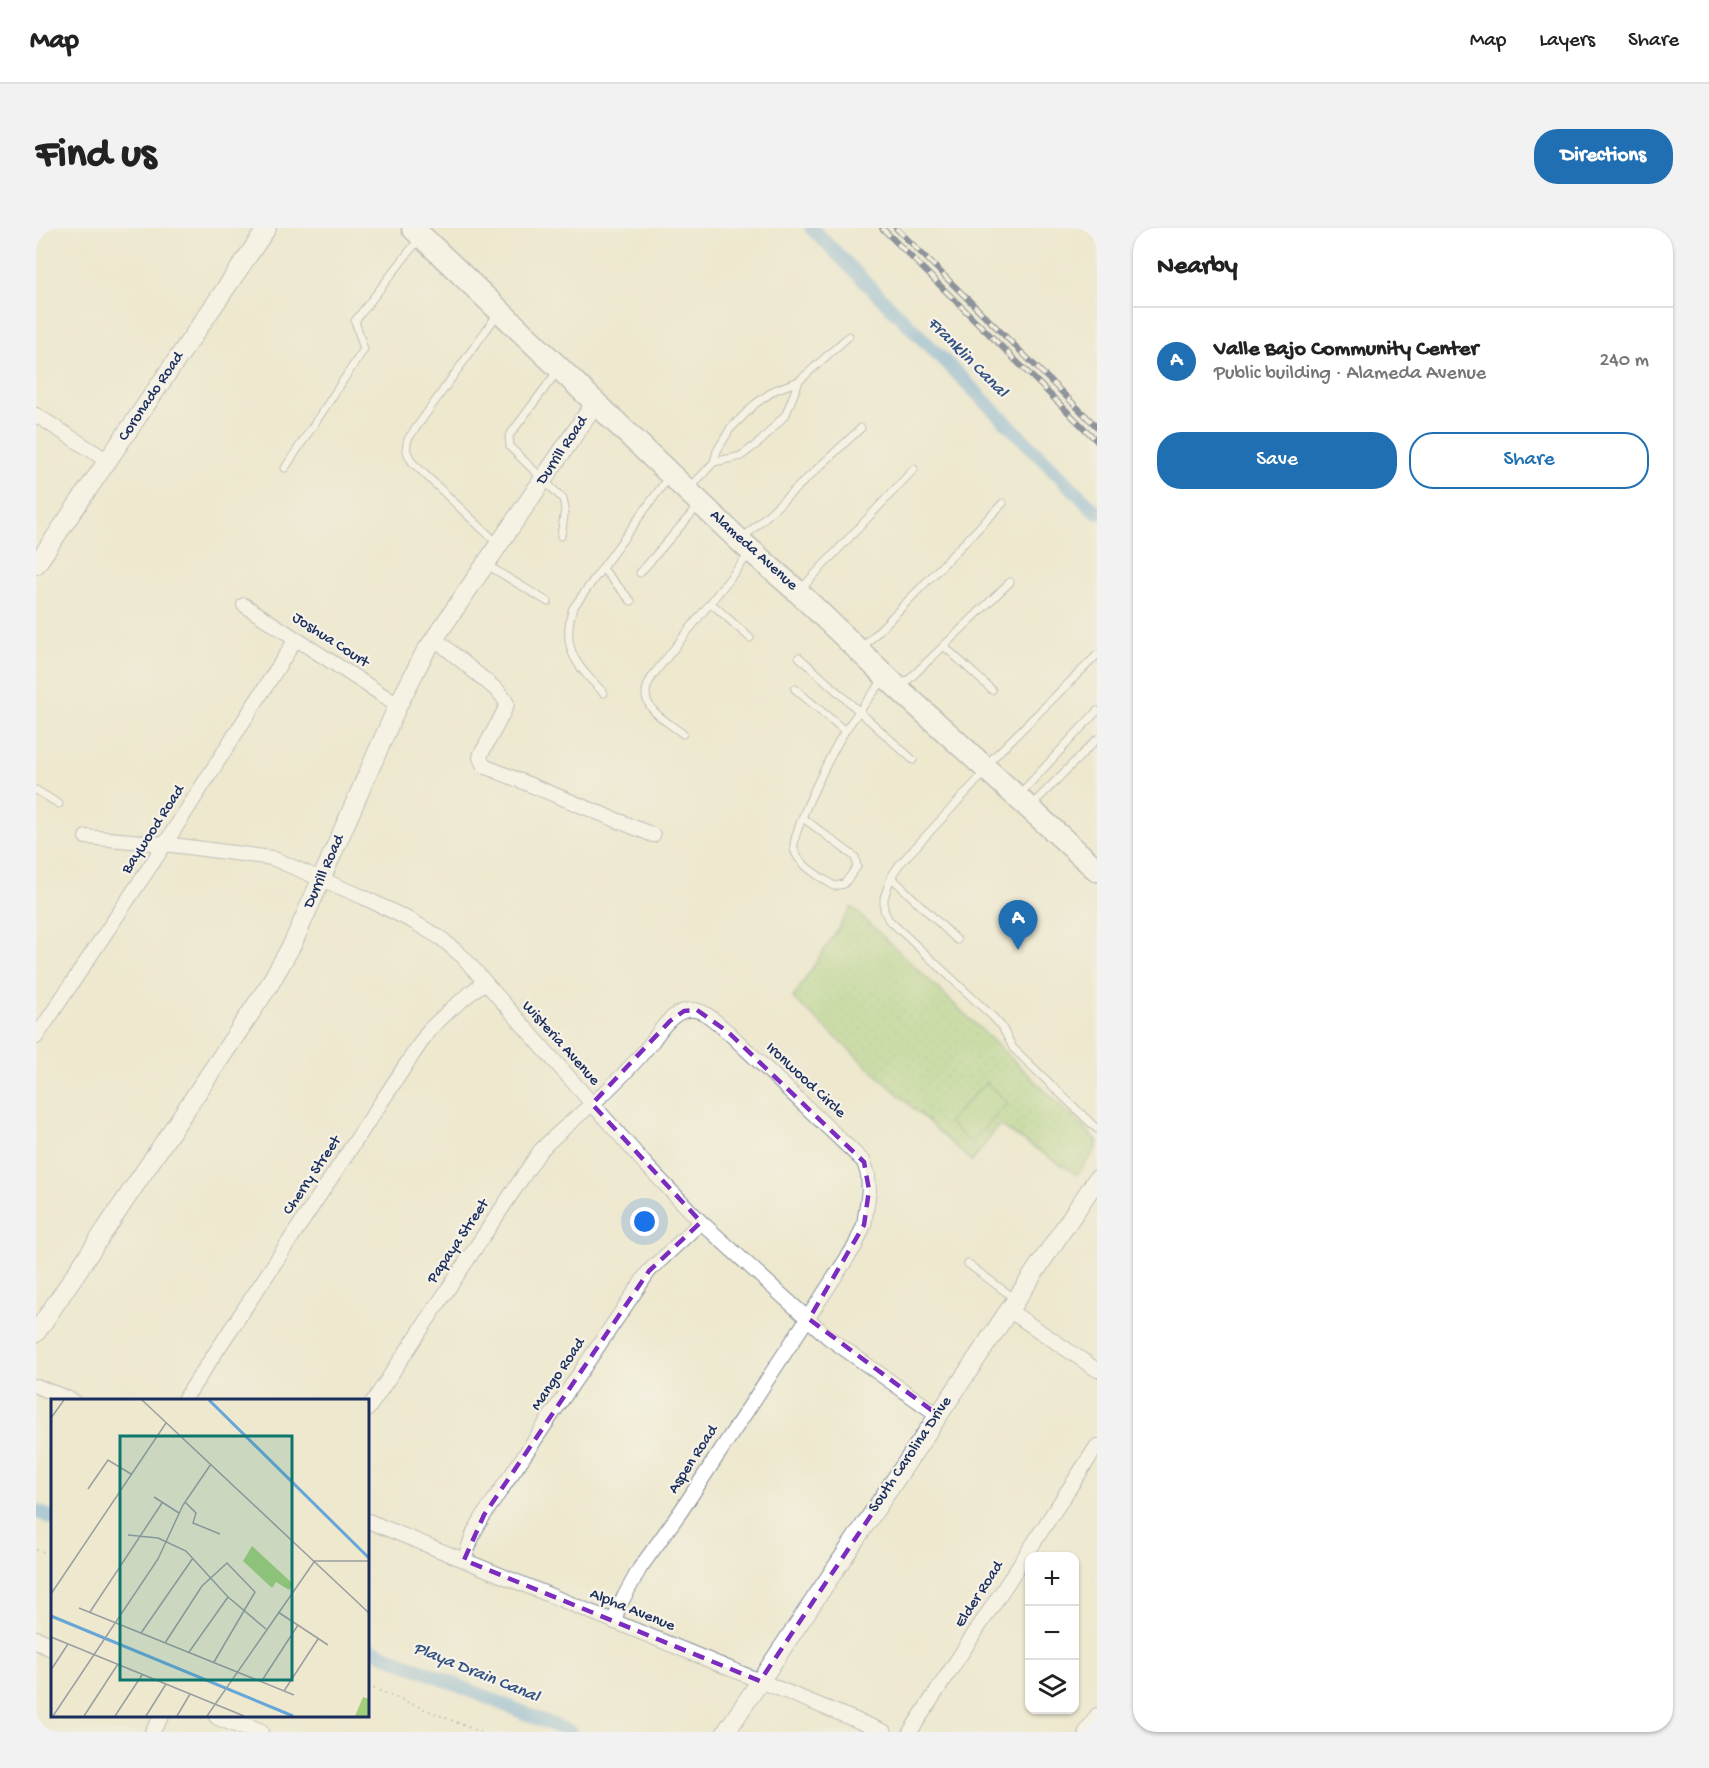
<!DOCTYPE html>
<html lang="en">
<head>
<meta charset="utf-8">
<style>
  body { margin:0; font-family:"Gochi Hand",sans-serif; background:#f2f2f2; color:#222 }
  .controls { position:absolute; right:18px; bottom:18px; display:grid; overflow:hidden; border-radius:12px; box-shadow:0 2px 4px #0004 }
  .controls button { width:54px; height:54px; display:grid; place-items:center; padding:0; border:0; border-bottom:2px solid #e0e0e0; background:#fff; color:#222; font:30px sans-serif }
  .you { position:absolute; left:609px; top:994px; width:21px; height:21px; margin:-15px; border:4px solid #fff; border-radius:50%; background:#1a73e8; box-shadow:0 0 0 9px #1a73e833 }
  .badge { display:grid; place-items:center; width:39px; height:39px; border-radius:50%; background:#1f6fb2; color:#fff; font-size:20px; font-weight:700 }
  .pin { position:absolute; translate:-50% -50px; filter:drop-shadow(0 2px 3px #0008) }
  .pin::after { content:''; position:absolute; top:32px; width:21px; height:18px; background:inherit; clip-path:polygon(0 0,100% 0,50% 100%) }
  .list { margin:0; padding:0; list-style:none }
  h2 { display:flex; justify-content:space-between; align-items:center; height:78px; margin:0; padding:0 24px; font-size:26px }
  h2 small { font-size:20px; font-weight:400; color:#767676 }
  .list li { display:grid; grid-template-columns:39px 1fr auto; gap:18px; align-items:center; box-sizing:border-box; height:108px; padding:0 24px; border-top:2px solid #e0e0e0 }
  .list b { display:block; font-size:22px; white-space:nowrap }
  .list p { margin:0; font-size:20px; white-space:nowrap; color:#767676 }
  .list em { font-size:20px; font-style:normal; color:#767676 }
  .actions { display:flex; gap:12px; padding:18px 24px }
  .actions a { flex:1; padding:14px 0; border:2px solid #1f6fb2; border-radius:24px; text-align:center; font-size:21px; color:#1f6fb2 }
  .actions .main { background:#1f6fb2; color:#fff }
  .icon { flex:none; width:33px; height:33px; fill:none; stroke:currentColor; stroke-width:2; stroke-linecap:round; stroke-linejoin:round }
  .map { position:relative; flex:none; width:1061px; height:1504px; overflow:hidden; border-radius:24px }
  header { display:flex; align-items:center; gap:36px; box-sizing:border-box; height:84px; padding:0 30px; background:#fff; border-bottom:2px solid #e0e0e0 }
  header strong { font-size:28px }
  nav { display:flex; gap:33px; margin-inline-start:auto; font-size:21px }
  .intro { display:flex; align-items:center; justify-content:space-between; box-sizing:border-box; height:144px; padding:0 36px }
  h1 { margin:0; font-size:42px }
  .button { padding:15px 27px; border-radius:24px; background:#1f6fb2; color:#fff; font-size:21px; font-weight:700 }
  main { display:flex; gap:36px; padding:0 36px }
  aside { flex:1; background:#fff; border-radius:24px; box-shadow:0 2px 4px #0004 }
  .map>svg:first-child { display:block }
</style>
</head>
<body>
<header>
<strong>Map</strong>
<nav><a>Map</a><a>Layers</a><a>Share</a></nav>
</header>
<div class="intro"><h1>Find us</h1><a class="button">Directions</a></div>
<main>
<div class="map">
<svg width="1061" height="1504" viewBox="0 0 1061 1504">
  <defs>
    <pattern id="green-dots" width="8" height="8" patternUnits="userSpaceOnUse" patternTransform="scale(1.5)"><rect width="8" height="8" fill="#a3cf7c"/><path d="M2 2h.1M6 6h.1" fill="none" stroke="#8cb26e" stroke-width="1.8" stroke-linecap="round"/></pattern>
  </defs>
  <rect width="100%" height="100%" fill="#f7f3e8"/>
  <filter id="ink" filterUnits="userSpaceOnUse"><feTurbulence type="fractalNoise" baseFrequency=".0167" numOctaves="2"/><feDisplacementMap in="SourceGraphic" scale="12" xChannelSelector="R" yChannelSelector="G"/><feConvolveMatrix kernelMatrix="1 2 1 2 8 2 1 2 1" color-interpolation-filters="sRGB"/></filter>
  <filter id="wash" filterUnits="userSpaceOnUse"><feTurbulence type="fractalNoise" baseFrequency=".008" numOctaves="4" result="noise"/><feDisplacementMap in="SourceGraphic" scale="24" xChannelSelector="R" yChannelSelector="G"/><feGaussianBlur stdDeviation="1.35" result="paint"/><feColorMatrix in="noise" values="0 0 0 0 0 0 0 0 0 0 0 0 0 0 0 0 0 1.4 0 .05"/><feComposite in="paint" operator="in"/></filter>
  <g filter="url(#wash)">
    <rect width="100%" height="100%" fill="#ede8ce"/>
    <path fill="url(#green-dots)" stroke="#5f7f6d" stroke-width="1.5" d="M816,679L1061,912V919L1041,947L963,897L936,934L757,770Z"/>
    <path fill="#a3cf7c" stroke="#5f7f6d" stroke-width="1.5" d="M950,854L972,875L934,915L912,894Z"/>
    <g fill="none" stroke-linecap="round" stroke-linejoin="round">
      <path stroke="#67a6d9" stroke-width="14" d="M775,0L1061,285
        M0,1283L16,1290
        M332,1420L534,1504"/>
    </g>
  </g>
  <g filter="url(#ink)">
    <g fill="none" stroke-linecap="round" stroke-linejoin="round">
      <g stroke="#848c96" stroke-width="9">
        <path id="service" d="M461,87L372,211C369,221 371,226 377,235L461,315
          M521,144L473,208L474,219L527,271L529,281L525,308
          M678,234L705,228L725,213L750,186L763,153
          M249,240L328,121L319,93L383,11
          M654,260L678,234L681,223L694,201L719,176L739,162L763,153L813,108
          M706,311L825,200
          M451,337L512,374
          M566,340L595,373
          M604,345L663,277
          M764,362L878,241
          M675,375L714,410
          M908,418L956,462
          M826,420L967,275
          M763,429L877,532
          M865,459L974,354
          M759,461L809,503
          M568,465C541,438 524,421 537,380L632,250
          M647,506C635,496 609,483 610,465C610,458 614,452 617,447L714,325
          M950,537L1061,427
          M950,543L863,637L855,649L848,670V682L852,691L957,789L966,799L977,820L1061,901
          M0,562L23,576
          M983,567L1061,483
          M995,578L1061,511
          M767,590L819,629L821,639L808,656L798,658C785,649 762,637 758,621C755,604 798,520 809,503C821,485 835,468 848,451
          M855,649L921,712
          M932,1036L978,1070"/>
      </g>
      <g stroke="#848c96" stroke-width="16">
        <path id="minor" d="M0,187L72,233
          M208,377L362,477
          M398,410L462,463C465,467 470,472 471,476C471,479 449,519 445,526L444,530L448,538L617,607
          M50,609L129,616L236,630L327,669L376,693L406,711L427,729L611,938L665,994L793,1110L902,1187
          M0,809L129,616L260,411
          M974,1083L1061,1142
          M0,1158L36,1172
          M148,1172L393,802L415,781L448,754
          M332,1181L504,923C520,906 537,892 555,877C577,858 598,836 616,814C624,802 637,783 653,782C668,780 682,796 692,804L828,934L832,947L833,962L828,997L819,1018L645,1283L604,1340L583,1378L578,1394
          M332,1293L849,1504
          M428,1332L438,1304L448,1287L613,1043L665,994
          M116,1504L126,1488
          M874,1504L1061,1218
          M1050,1504L1061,1487"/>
      </g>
      <g stroke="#848c96" stroke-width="20">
        <path id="tertiary" d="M0,337L231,0
          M0,1105L232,759L257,715L362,477L388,426L560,174
          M0,1412L16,1419
          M182,1488L223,1504
          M690,1504L1061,951"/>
      </g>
      <g stroke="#848c96" stroke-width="25">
        <path id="primary" d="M377,0L704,313L762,364L863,461L1061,642"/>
      </g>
      <path stroke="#848c96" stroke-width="2" stroke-dasharray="1.5 4.5" stroke-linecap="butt" d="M0,1322L16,1326
        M332,1458L444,1504"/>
      <use href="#service" stroke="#fff" stroke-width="7"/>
      <use href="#minor" stroke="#fff" stroke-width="14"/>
      <use href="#tertiary" stroke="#fff" stroke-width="18"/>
      <use href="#primary" stroke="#fff" stroke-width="22"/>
      <g stroke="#1b2f5e" stroke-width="6">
        <path id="rail" d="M846,0L1061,213
          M860,0L1061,199"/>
      </g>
      <use href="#rail" stroke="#f7f3e8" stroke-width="4" stroke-dasharray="11" stroke-linecap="butt"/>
    </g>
  </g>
  <path d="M0 0H1061V1504H0ZM661,782L692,804L828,934L833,962L828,997L773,1091L902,1187L724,1453L428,1332L448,1287L613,1043L665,994L556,876L634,793L648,783Z" fill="#ede8ce" fill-opacity=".55" fill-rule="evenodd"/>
  <path fill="none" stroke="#7b2cbf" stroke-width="4.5" stroke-dasharray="12 8" stroke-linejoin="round" d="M661,782L692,804L828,934L833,962L828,997L773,1091L902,1187L724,1453L428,1332L448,1287L613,1043L665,994L556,876L634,793L648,783Z"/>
  <g text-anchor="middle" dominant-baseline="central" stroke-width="4.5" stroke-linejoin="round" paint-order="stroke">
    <g font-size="16" fill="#1b2f5e" stroke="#f7f3e8">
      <text transform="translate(116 169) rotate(-56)">Coronado Road</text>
      <text transform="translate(527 223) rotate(-56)">Durrill Road</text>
      <text transform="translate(717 323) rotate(42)">Alameda Avenue</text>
      <text transform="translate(294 413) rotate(33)">Joshua Court</text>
      <text transform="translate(118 602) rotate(-57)">Baywood Road</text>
      <text transform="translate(289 644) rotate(-66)">Durrill Road</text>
      <text transform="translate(524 816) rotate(48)">Wisteria Avenue</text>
      <text transform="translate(769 853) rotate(43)">Ironwood Circle</text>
      <text transform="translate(277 948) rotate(-56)">Cherry Street</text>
      <text transform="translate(423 1014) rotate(-56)">Papaya Street</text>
      <text transform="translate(523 1147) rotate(-56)">Mango Road</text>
      <text transform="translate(875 1227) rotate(-56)">South Carolina Drive</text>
      <text transform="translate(658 1232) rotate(-57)">Aspen Road</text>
      <text transform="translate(944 1367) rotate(-57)">Elder Road</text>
      <text transform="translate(596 1383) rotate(22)">Alpha Avenue</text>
    </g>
    <g font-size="18" font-style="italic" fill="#325383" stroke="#f7f3e8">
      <text transform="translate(931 130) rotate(45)">Franklin Canal</text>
      <text transform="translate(440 1445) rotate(22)">Playa Drain Canal</text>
    </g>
  </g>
  <g transform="translate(15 1171)">
    <rect width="318" height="318" fill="#ede8ce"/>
    <path d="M201,147L242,185L238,191L225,183L221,189L192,162Z" fill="#a3cf7c"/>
    <path d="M312,298L318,300V317H304Z" fill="#a3cf7c"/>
    <path fill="none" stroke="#67a6d9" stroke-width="3" d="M158,1L318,159M0,217L242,317"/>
    <path fill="none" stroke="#999ea1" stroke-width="1.5" d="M91,1L318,214M0,19L13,1M37,90L57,61L80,75M103,98L128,114M134,103L145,114L142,124L169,135M77,136L107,139L135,152L177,198L215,230M263,162H318M0,195L115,24M28,209L243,296M39,213L111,104M227,213L277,246M90,234L142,159M0,238L193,317M114,244L151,187L176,164L204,193L163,263M138,253L177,198M0,271L17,245M210,283L247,226M233,292L267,240M2,317L107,160L132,106L160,65M33,317L67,265M64,317L91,276M95,317L115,285M126,317L139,295M156,317L263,163"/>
    <path fill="#0f766e" fill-opacity="0.15" stroke="#0f766e" stroke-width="3" d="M69,37H241V281H69Z"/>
    <rect width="318" height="318" fill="none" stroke="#1b2f5e" stroke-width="3"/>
  </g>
</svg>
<div class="controls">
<button>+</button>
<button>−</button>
<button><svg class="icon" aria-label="layers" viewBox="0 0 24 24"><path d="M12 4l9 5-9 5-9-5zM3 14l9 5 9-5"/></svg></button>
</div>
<div class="you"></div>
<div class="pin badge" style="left:982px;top:722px">A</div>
</div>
<aside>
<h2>Nearby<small></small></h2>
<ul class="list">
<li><span class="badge">A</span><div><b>Valle Bajo Community Center</b><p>Public building · Alameda Avenue</p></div><em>240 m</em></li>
</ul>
<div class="actions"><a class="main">Save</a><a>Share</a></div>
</aside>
</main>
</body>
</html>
